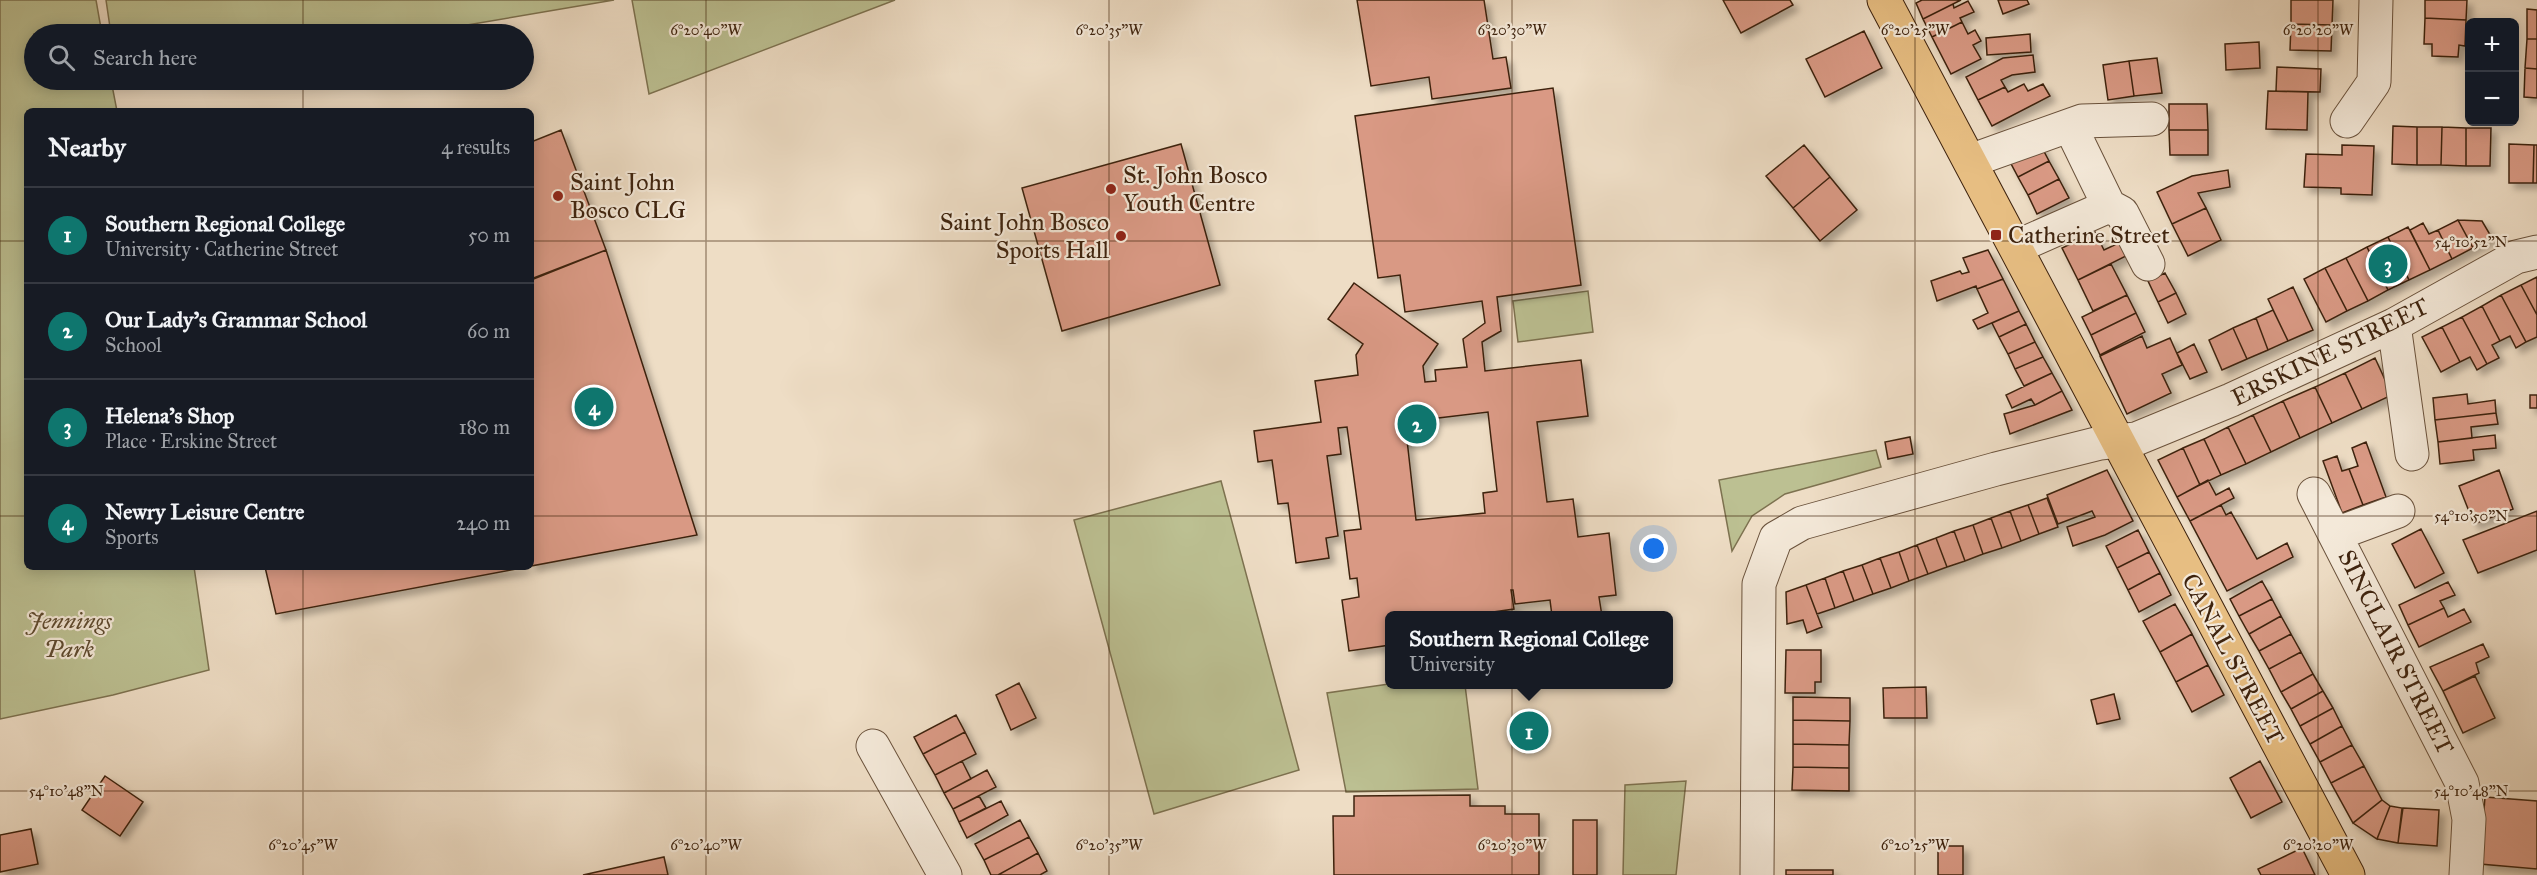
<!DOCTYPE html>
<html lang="en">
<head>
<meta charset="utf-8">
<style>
  body { margin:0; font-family:"IM FELL Great Primer",serif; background:#242831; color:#f1f3f6 }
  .controls { position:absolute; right:18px; top:18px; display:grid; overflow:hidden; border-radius:9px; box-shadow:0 3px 15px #0003 }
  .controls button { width:54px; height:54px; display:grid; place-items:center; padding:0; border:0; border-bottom:2px solid #363941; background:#171b24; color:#f1f3f6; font:30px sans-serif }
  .you { position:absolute; left:1654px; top:549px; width:21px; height:21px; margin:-15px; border:4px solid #fff; border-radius:50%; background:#1a73e8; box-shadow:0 0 0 9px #1a73e833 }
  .badge { display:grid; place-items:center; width:39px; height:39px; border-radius:50%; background:#0f766e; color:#fff; font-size:20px; font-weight:700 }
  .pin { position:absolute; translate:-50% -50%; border:3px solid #fff; box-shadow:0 2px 6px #0006 }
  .popup { position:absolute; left:1385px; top:611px; width:288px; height:78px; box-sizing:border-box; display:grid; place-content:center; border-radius:9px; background:#171b24; filter:drop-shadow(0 2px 4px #0005); font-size:20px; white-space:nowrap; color:#9ea1a6 }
  .popup b { font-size:22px; color:#f1f3f6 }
  .popup::after { content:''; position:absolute; left:50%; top:100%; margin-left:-12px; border:12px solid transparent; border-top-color:#171b24 }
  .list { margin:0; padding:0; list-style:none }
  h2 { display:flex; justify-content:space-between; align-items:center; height:78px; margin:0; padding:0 24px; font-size:26px }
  h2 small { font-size:20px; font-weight:400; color:#9ea1a6 }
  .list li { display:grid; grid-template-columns:39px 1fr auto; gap:18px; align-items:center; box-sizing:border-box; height:96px; padding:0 24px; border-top:2px solid #363941 }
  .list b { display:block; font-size:22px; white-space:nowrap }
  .list p { margin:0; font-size:20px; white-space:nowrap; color:#9ea1a6 }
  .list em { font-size:20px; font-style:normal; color:#9ea1a6 }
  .icon { flex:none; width:33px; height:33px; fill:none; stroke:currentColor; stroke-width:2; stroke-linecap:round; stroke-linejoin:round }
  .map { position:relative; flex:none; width:2537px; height:875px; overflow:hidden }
  .search { position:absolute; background:#171b24; box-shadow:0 3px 15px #0003; left:24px; top:24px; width:510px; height:66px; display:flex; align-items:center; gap:15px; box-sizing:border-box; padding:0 21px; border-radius:33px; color:#9ea1a6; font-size:22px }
  .panel { position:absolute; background:#171b24; box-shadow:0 3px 15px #0003; left:24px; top:108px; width:510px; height:462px; border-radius:9px }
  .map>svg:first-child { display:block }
</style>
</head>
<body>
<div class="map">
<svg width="2537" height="875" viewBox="0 0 2537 875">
  <defs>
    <filter id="shadow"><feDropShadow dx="5.5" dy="5.5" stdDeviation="3" flood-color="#0004"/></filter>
  </defs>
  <rect width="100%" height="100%" fill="#eeddc5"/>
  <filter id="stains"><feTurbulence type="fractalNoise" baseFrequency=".00333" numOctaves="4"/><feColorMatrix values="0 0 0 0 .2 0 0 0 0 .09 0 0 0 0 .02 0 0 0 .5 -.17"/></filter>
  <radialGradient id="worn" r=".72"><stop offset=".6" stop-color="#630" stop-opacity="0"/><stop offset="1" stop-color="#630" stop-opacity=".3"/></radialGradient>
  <path fill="#bcc092" stroke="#7d7250" stroke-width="1.5" d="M0,0H96L102,34H34V80H111L117,111H27V567H194L209,670L113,695L0,719Z
    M106,0H614L414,34H111Z
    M632,0H895L649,94Z
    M1588,291L1593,332L1518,342L1513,301Z
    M1876,450L1881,467L1785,494L1752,516L1732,551L1719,480Z
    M1221,481L1299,770L1154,814L1074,520Z
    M1389,684L1465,685L1478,789L1346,792L1327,693Z
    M1686,781L1676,875H1623L1625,785Z"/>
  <path fill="#d99984" stroke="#3e230e" stroke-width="1.5" fill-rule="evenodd" filter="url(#shadow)" d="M1357,0H1484L1493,59L1506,57L1511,88L1432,99L1429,77L1371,86Z
    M1723,0H1790L1793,5L1741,33Z
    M1922,0H1961L1923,19L1916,3Z
    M1998,0H2027L2029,4L2003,14Z
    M2291,0H2333L2332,25L2291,24Z
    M2425,0H2467L2466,20L2425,18Z
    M1968,1L1974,12L1960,18L1962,22L1932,37L1923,19L1953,4L1954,8Z
    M2527,9L2537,10V39H2527Z
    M2425,18L2466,20L2465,46L2459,45L2458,57L2432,56V44H2424Z
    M1962,22L1968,34L1975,30L1981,41L1973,45L1981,59L1951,74L1932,37Z
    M2291,24L2332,25L2331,51L2290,50Z
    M1864,31L1882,68L1825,97L1806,59Z
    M2030,34L2031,52L1987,55L1986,38Z
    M2527,39H2537V69L2525,68Z
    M2259,42L2260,68L2226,70L2225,44Z
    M2033,55L2035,72L2012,75L2001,80L2005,87L1978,100L1966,77L2003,58Z
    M2157,58L2162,93L2134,96L2129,61Z
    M2129,61L2134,96L2108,100L2103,65Z
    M2277,67L2321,69L2320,92L2276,91Z
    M2525,68L2537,69V98L2524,97Z
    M2024,84L2028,91L2043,84L2050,96L1992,126L1978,100L2005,87L2008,92Z
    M1553,88L1581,285L1497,297L1501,331L1482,342L1485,371L1581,360L1588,416L1537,422L1547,502L1573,499L1578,537L1609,533L1616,595L1599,597L1602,616H1552L1550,600L1515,604L1513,590H1511L1514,609L1465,616H1390V645L1349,651L1342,600L1359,597L1357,578L1350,579L1344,531L1361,529L1347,427L1338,428L1341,454L1327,456L1338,536L1326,538L1329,558L1296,563L1288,503L1278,504L1272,460L1258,462L1254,431L1321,422L1315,381L1358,375L1356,355L1363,344L1328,319L1354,283L1438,344L1423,366L1425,382L1436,381L1435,370L1467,367L1463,339L1485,323L1482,301L1405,312L1400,275L1378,278L1355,116ZM1488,412L1497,491L1483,493L1485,513L1416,520L1405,422Z
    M2268,91L2308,92L2307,130L2266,129Z
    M2169,104H2207L2208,130H2169Z
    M2393,126L2417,127V165L2392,164Z
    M2417,127H2442L2441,165H2417Z
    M2442,127L2466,128V166L2441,165Z
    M2466,128H2491L2490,166H2466Z
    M561,130L606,250L531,279V142Z
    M2169,130H2208V155H2170Z
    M2039,142L2049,161L2018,177L2008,158Z
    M1181,144L1220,285L1062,331L1022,188Z
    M2509,144L2534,145L2533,183H2509Z
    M1804,145L1830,177L1793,208L1766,176Z
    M2342,145L2374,146L2372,195L2341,194V188L2304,187L2306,154L2342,155Z
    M2534,145H2537V183H2533Z
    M2049,161L2059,179L2028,195L2018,177Z
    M2228,170L2230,187L2198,193L2206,208L2172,224L2157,192L2192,176Z
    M1830,177L1857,210L1820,241L1793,208Z
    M2059,179L2069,198L2037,214L2028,195Z
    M2206,208L2221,240L2188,256L2172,224Z
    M2458,220L2473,248L2452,259L2438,230Z
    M2458,220L2482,221L2492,238L2473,248Z
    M2423,223L2429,234L2438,230L2452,259L2430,270L2410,230Z
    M2408,227L2430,270L2409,280L2388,237Z
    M2095,232L2104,250L2123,241L2130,254L2078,280L2062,248Z
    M2388,237L2409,280L2388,290L2367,247Z
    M2367,247L2388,290L2368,301L2346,258Z
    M606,250L697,535L531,566V280Z
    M1988,250L2003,279L1977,289L1976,286L1937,301L1931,281L1960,271L1962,274L1969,272L1963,258Z
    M2346,258L2368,301L2347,311L2325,268Z
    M2111,264L2127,295L2093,311L2078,280Z
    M2325,268L2347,311L2326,322L2304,279Z
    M2165,273L2176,293L2158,302L2148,281Z
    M2537,277V315L2521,285Z
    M2003,279L2019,311L1978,329L1973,320L1988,313L1977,289Z
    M2521,285L2537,315V337L2526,342L2501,295Z
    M2293,287L2313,330L2288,341L2268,299Z
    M2176,293L2186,314L2168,323L2158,302Z
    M2127,295L2136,313L2091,335L2082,317Z
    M2501,295L2526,342L2516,348L2510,336L2500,341L2482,306Z
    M2482,306L2500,341L2492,345L2499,358L2487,364L2462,317Z
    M2273,310L2288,341L2268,350L2256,318Z
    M2019,311L2026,324L1999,337L1992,323Z
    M2136,313L2145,332L2100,355L2091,335Z
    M2462,317L2487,364L2477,370L2470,357L2460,362L2442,327Z
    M2256,318L2268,350L2247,359L2233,328Z
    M2026,324L2035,342L2008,354L1999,337Z
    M2442,327L2460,362L2441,372L2422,337Z
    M2233,328L2247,359L2222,370L2209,340Z
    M2142,336L2147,348L2170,338L2182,365L2162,374L2171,393L2127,414L2100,356Z
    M2035,342L2043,357L2015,369L2008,354Z
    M2194,344L2207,372L2190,379L2177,353Z
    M2043,357L2052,373L2024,386L2015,369Z
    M2375,358L2392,395L2362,409L2345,373Z
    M2052,373L2062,391L2035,405L2031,399L2012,408L2006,395Z
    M2345,373L2362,409L2332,423L2315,387Z
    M2315,387L2332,423L2300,438L2283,401Z
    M2062,391L2072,410L2010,434L2004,414L2035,405Z
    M2467,394L2468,404L2495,400L2496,413L2435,420L2433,398Z
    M2530,395H2537V408H2530Z
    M2283,401L2300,438L2271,452L2253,415Z
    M2496,413L2498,424L2471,427L2472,438L2438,442L2435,420Z
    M2253,415L2271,452L2246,464L2228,427Z
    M2228,427L2246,464L2221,475L2204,439Z
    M2495,435L2496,448L2473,450L2474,460L2440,464L2438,442Z
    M1910,437L1913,454L1888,459L1885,442Z
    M2204,439L2221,475L2200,485L2183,448Z
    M2366,442L2386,497L2363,505L2349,469L2358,466L2352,448Z
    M2183,448L2200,485L2177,497L2158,460Z
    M2337,456L2342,471L2349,469L2363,505L2342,513L2323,461Z
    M2107,470L2133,521L2105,535L2073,546L2067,527L2095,517L2092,511L2058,524L2047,495Z
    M2499,470L2513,509L2474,524L2459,486Z
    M2208,480L2216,495L2229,488L2234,498L2190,521L2177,497Z
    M2047,498L2058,527L2039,534L2028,505Z
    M2028,505L2039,534L2021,541L2010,511Z
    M2221,505L2226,515L2231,512L2257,559L2287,543L2293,557L2227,591L2190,521Z
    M2010,511L2021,541L2002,548L1991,518Z
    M2537,511V550L2478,573L2463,540Z
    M1991,518L2002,548L1983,554L1973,525Z
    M1973,525L1983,554L1965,561L1954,531Z
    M2421,529L2444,573L2415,588L2392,544Z
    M2138,530L2149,552L2117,568L2106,546Z
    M1954,531L1965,561L1947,567L1936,538Z
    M1936,538L1947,567L1928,574L1917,545Z
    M1917,545L1928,574L1909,581L1899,552Z
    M1899,552L1909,581L1891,588L1880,558Z
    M2149,552L2160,573L2128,590L2117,568Z
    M1880,558L1891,588L1873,594L1862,565Z
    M1862,565L1873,594L1854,601L1843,571Z
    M265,567H527L276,614Z
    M1843,571L1854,601L1835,608L1825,578Z
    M2160,573L2171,595L2139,612L2128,590Z
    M1825,578L1835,608L1817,614L1806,585Z
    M2262,581L2272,599L2239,616L2230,599Z
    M2448,582L2455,595L2440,601L2444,608L2408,625L2399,605Z
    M1806,585L1822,627L1807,633L1803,620L1787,624L1786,592Z
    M2272,599L2281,616L2249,634L2239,616Z
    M2175,604L2192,634L2160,652L2143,621Z
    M2444,608L2448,617L2464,609L2471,622L2419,647L2408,625Z
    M2281,616L2291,634L2259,651L2249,634Z
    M2192,634L2208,665L2176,682L2160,652Z
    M2291,634L2301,652L2269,669L2259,651Z
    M2483,644L2489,657L2476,663L2479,673L2443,691L2430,667Z
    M1786,650H1821V682H1815V693H1785Z
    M2301,652L2313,674L2281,692L2269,669Z
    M2208,665L2224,695L2192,712L2176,682Z
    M2313,674L2323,691L2291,709L2281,692Z
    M2475,676L2495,718L2463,733L2443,691Z
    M1019,683L1036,718L1011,730L996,695Z
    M1926,687L1927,718H1884L1883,688Z
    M2323,691L2333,708L2300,726L2291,709Z
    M2114,694L2120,719L2097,724L2091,700Z
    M1793,697L1850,698V721L1793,720Z
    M2333,708L2342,726L2310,744L2300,726Z
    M956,715L965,732L923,754L914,737Z
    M1793,720L1850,721L1849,745L1793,744Z
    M2342,726L2352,745L2320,762L2310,744Z
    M965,732L976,754L935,775L923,754Z
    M1793,744L1849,745V768L1793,767Z
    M2352,745L2364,766L2331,783L2320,762Z
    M962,761L971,779L944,793L935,775Z
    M2260,761L2282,802L2251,818L2230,778Z
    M2364,766L2382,800L2353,823L2331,783Z
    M1793,767L1849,768V791L1792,790Z
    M987,770L996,787L953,809L944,793Z
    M105,776L143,802L120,836L82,810Z
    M1470,795V806H1505V814H1539V875H1334L1333,816H1354V796Z
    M979,796L986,808L959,822L953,809Z
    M2485,797L2537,801V869L2480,864Z
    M2382,800L2390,806L2377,839L2353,823Z
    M1001,801L1008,815L967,838L959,822Z
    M2390,806L2402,808L2398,843L2377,839Z
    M2403,808L2439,810L2437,846L2398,843Z
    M1020,820L1029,837L984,860L975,844Z
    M1573,820H1597V875H1573Z
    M31,829L38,864L0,872V835Z
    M1029,837L1038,853L998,875H991L984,860Z
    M1938,846H1963V875H1938Z
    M2302,848L2315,875H2261L2258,869Z
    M1038,853L1047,871L1040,875H998Z
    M664,857L668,875H583Z
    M1786,870H1833V875H1786Z"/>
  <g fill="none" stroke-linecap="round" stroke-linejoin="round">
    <g stroke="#6a523c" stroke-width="35">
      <path id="minor" d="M2347,121L2374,82L2376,0
        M2075,136L2109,206L2122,213L2148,264
        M1970,161L2082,121L2152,119
        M2016,247L2109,206
        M2394,325L2412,454
        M2314,494L2462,783L2469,819L2466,875
        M2336,534L2398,511
        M873,746L945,875
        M1757,875L1759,584L1776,538L1802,523L1996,469L2100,443L2136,439L2231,400L2394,325L2516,257L2537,252"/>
    </g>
    <g stroke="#3e230e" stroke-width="35">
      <path id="major" d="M1884,0L2348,875"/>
    </g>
    <use href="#minor" stroke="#f4e9d9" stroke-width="33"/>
    <use href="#major" stroke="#e7be82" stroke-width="33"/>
  </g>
  <path fill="none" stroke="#3e230e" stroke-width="1.5" stroke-opacity="0.45" d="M303,0V34M706,0V875M1109,0V875M1512,0V875M1915,0V875M2318,0V875M303,80V111M0,241H27M531,241H2537M0,516H27M531,516H2537M303,567V875M0,791H2537"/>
  <g fill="#8f2418" stroke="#f4e9d9" stroke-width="2">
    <circle cx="1111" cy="189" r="6"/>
    <circle cx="558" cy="196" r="6"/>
    <rect x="1990" y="229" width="12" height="12" rx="3"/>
    <circle cx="1121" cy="236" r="6"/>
  </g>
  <g text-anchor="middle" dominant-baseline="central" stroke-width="4.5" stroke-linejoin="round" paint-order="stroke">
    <g font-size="24" fill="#3e230e" stroke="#f4e9d9" text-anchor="start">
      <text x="1123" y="175">St. John Bosco<tspan x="1123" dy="28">Youth Centre</tspan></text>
      <text x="570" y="182">Saint John<tspan x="570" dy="28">Bosco CLG</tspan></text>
      <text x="1109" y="222" text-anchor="end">Saint John Bosco<tspan x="1109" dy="28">Sports Hall</tspan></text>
      <text x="2008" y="235">Catherine Street</text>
    </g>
    <g font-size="24" fill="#3e230e" stroke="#f4e9d9">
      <text transform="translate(2330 352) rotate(-26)">ERSKINE STREET</text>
      <text transform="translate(2396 652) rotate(63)">SINCLAIR STREET</text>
      <text transform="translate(2233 659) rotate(62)">CANAL STREET</text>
    </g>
    <g font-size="24" font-style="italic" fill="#5e4a2f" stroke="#f4e9d9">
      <text x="69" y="621">Jennings<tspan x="69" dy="28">Park</tspan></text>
    </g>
  </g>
  <g font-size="15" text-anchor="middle" fill="#3e230e" stroke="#f4e9d9" stroke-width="4.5" stroke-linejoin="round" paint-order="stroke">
    <text x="706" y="35">6°20'40"W</text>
    <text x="1109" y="35">6°20'35"W</text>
    <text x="1512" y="35">6°20'30"W</text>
    <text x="1915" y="35">6°20'25"W</text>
    <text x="2318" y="35">6°20'20"W</text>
    <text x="2471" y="247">54°10'52"N</text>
    <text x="2471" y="521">54°10'50"N</text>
    <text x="66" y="796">54°10'48"N</text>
    <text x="2471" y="796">54°10'48"N</text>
    <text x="303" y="850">6°20'45"W</text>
    <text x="706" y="850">6°20'40"W</text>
    <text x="1109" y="850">6°20'35"W</text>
    <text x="1512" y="850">6°20'30"W</text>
    <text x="1915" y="850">6°20'25"W</text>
    <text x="2318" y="850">6°20'20"W</text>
  </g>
  <rect width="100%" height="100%" filter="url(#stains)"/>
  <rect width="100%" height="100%" fill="url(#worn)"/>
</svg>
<div class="controls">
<button>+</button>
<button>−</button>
</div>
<div class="you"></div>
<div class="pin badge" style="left:1529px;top:731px">1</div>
<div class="popup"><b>Southern Regional College</b>University</div>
<div class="pin badge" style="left:1417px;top:424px">2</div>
<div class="pin badge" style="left:2388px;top:264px">3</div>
<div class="pin badge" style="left:594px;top:407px">4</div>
<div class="search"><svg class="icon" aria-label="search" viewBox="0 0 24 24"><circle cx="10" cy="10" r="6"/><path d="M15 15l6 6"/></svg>Search here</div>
<section class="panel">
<h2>Nearby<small>4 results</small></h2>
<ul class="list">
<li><span class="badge">1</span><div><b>Southern Regional College</b><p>University · Catherine Street</p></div><em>50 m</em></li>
<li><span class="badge">2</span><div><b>Our Lady's Grammar School</b><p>School</p></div><em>60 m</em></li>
<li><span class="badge">3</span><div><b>Helena's Shop</b><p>Place · Erskine Street</p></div><em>180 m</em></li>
<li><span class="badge">4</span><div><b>Newry Leisure Centre</b><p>Sports</p></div><em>240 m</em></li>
</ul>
</section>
</div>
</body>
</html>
